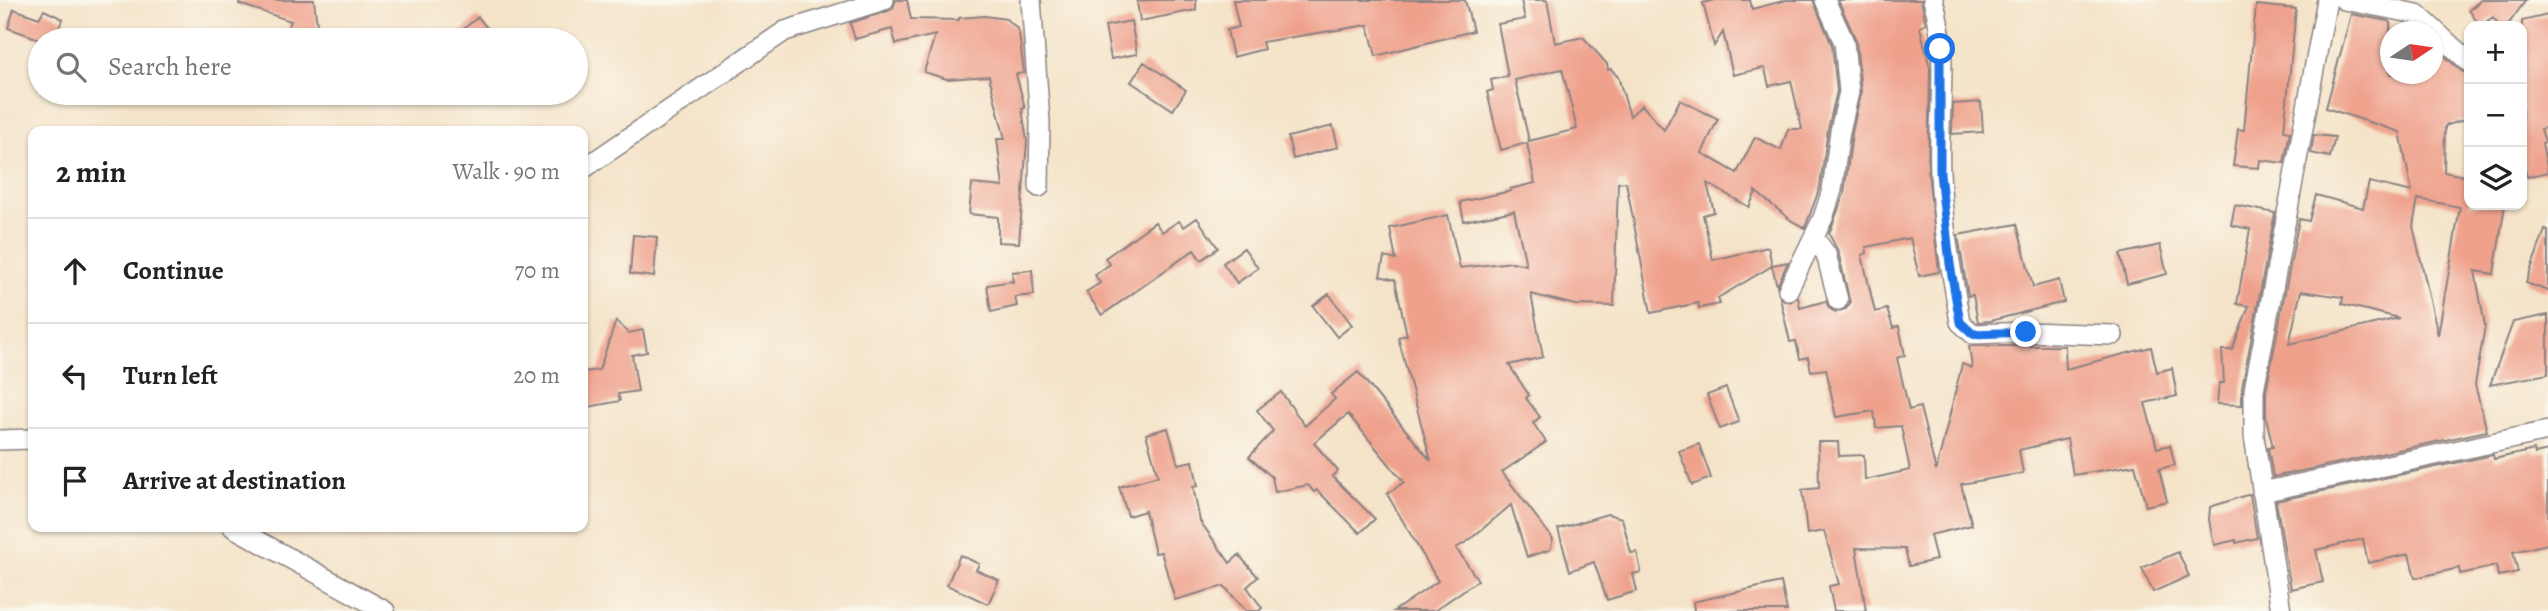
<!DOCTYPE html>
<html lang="en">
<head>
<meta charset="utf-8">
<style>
  body { margin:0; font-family:Alegreya,serif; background:#f6f6f6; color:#222 }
  .controls { position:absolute; right:21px; top:21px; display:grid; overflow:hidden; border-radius:14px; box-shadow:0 2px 5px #0004 }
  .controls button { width:63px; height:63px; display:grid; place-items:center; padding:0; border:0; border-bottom:2px solid #e0e0e0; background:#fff; color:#222; font:35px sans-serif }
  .compass { position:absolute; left:2380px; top:21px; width:63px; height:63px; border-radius:50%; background:#fff; box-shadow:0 2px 5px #0004; rotate:77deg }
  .stop { position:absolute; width:21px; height:21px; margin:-16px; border:5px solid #1a73e8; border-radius:50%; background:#fff }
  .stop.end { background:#1a73e8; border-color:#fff; box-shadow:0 2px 7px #0008 }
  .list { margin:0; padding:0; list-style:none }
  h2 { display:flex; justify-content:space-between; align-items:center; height:91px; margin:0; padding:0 28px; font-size:30px }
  h2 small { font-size:23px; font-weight:400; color:#767676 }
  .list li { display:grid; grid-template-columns:46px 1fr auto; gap:21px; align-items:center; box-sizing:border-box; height:105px; padding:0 28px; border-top:2px solid #e0e0e0 }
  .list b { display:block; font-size:26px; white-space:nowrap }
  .list em { font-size:23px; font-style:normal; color:#767676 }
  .icon { flex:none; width:38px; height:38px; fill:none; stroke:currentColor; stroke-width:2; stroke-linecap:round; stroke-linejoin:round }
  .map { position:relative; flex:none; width:2548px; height:611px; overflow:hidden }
  .search { position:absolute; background:#fff; box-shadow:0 2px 5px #0004; left:28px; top:28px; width:560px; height:77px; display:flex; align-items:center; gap:18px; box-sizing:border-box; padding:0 24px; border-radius:38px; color:#767676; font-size:26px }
  .panel { position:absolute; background:#fff; box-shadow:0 2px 5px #0004; left:28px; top:126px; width:560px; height:406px; border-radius:14px }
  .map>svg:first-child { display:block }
</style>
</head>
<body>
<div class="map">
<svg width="2548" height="611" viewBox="0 0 2548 611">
  <rect width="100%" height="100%" fill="#fbf7ec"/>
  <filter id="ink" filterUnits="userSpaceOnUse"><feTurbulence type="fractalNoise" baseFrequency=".0143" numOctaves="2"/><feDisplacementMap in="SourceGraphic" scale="14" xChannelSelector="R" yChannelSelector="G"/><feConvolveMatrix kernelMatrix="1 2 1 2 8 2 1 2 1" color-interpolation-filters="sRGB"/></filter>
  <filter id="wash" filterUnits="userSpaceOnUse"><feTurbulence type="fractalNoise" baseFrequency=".00686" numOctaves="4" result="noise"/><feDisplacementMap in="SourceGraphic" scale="28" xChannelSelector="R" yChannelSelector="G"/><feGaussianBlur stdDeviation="1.57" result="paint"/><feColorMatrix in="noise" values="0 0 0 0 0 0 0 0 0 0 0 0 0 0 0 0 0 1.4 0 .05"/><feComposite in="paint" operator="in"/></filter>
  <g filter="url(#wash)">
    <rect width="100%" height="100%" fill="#f4e3c8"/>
    <g id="blocks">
      <path fill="#efa18c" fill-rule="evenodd" d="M240,0H314L318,33L283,37L291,21L239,4Z
        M896,0H907L911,19L959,20V18L985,16L1006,19L1016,27L1019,33L1024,73L1016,74L1025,108L1022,109L1027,141L1019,243L998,242V217L969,214L972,184L1003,187L997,139H1005L989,76L947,79L924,72L935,35L896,44L892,29L855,39L850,23L888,11L893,8Z
        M1147,0H1196V10L1140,21L1137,2Z
        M1233,0H1465L1473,31L1376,56L1368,25L1262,42L1264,49L1233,57L1227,30L1239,27Z
        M1521,0H1547L1555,43L1583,37L1607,64L1608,70L1611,69L1618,77L1630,116L1642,105L1664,130L1680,100L1718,119L1702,153L1737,173L1755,137L1781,150L1788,129H1802L1791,81L1769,86L1765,69L1763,68L1733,75L1723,32L1714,46L1703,3L1715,0H1750L1752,9L1787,0H1813L1832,45L1837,91L1828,129L1820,187L1805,228L1792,221L1755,191V194L1749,207L1707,183L1714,212L1703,215L1713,260L1768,247L1772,265L1788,262L1777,286L1772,266L1718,298L1720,304L1699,308L1698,303L1651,313L1626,182L1618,183L1614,306L1575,305L1531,294L1543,357L1509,365L1529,395L1526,398L1540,417L1533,423L1546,442L1502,472L1553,539L1550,550L1527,557L1511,505L1468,541L1456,548L1478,580L1434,611H1394L1438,581L1387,494L1404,482L1348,414L1314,443L1338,471L1332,476L1375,519L1360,533L1317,490L1314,492L1308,485L1275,492L1272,477L1249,457L1273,431L1257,410L1281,392L1305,426L1335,399L1331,394L1358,372L1431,461L1398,337L1407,335L1395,280L1380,276L1384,257L1396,260L1390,228L1448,215L1460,268L1512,262L1526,265L1514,211L1464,221L1460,202L1511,191L1510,189L1535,183L1527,143L1501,150L1487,92L1493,90L1491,80L1508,76L1498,24L1525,19ZM1562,69L1577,129L1529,141L1515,80Z
        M1838,0H1921L1926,23L1920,27L1930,68L1928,173L1939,272L1919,276L1910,238L1866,247L1867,253L1862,255L1875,312L1887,309L1893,328L1899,326L1905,355L1897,358L1909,410L1920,407L1936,471L1962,364L1972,368L1969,346H2065L2066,369L2151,347L2157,372L2172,368L2177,396L2145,403L2157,448L2170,445L2175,465L2159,469L2167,501L2146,506L2135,465L2073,475L2067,439L2019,450L2023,473L1961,484L1972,525L1930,535L1936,560L1909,566L1905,549L1856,548L1866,611H1834L1829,586L1839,584L1824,531L1807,534L1802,490L1819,488L1818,442H1838L1839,456L1864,455L1865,480L1910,470L1901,426L1876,428L1874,411L1836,417L1826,369L1811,371L1808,357L1800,359L1796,341L1790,342L1780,298L1790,302L1798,297L1800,308L1826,301L1829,308L1835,312L1846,309L1850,303L1838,251L1829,234L1844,194L1852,133L1861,91L1856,40Z
        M2481,0H2526L2507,26H2500L2493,17L2480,26L2469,10Z
        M2256,5L2296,9L2284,131L2290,132L2284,163L2260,160L2259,168L2233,166L2238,129L2244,130Z
        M14,9L39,18L44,10L63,19L53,40H42L8,28Z
        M2351,14L2388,21L2390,23V74H2432L2434,46L2461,71L2469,74V118L2445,126L2444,172L2469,177V205H2505L2494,274L2475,271L2485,326L2475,385L2487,431L2273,477L2268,448L2273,447L2266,418V391L2299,219L2309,221L2316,195L2363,208L2369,182L2412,192L2400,132L2326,108ZM2418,199L2460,207L2438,335L2413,226ZM2301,291L2343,297L2342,304L2399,318L2289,344Z
        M2548,15V127L2541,129L2545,142L2542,143L2548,172L2527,177L2522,155V21Z
        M478,17L497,40H450Z
        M1131,21L1137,54L1111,59L1105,26Z
        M1144,62L1186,90L1173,110L1131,82Z
        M1981,102L1983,132L1952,134L1953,104Z
        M1333,126L1338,147L1293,159L1288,137Z
        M2314,135L2335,137L2330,157L2311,153Z
        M2235,205L2275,213L2242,388V405L2217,404L2219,383H2224L2222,350H2232L2249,306L2237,304L2250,229L2231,225Z
        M1197,218L1218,248L1201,260L1194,250L1102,315L1086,292L1100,283L1095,275L1110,264L1105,258L1155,222L1162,232L1179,221L1184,227Z
        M2017,224L2033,287L2059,280L2064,302L1990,321L1978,322L1973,295L1968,296L1958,235Z
        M2545,230L2548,231V291L2526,283Z
        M633,235L657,237L654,277L630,274Z
        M2160,245L2167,274L2127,284L2120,254Z
        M1244,248L1258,268L1237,283L1223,263Z
        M1032,270L1034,295L1015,297L1017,306L991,312L987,285L1012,281L1013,283L1012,272Z
        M1329,294L1352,325L1337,337L1313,306Z
        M2548,315V374L2490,385L2513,322Z
        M616,321L629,333L643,330L647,352L632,355L638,391L618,394L620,401L583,408V372L599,370Z
        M1726,388L1739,422L1720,429L1707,395Z
        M1168,428L1178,464L1193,461L1198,486L1193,487L1200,521L1230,563L1239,555L1258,577L1247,587L1262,608L1259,611H1246L1224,586L1175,600L1161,552L1155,553L1145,511L1128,516L1119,487L1158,476L1146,434Z
        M1699,444L1711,478L1692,485L1679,451Z
        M2534,450L2535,454L2548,451V544L2513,552L2518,572L2498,576L2496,566L2460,574L2459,568L2415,578L2409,554L2368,563L2363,539L2316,550L2323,582L2291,589L2276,501L2493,455L2494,459Z
        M2250,494L2257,538L2236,543V540L2214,545L2209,520L2210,507Z
        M1607,514L1622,518L1631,553L1637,552L1641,572L1633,574L1637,591L1607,600L1594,562L1570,571L1558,529Z
        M2178,552L2189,576L2153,592L2142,568Z
        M960,555L979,564L976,570L999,580L988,604L947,585Z
        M1781,582L1787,611H1694L1693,602Z"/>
    </g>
  </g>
  <g filter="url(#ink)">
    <use href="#blocks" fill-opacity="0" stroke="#8b8282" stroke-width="2"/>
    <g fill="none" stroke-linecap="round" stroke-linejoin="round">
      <g stroke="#8b8282" stroke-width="22">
        <path id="street" d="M1031,0L1040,122L1039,187
          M1933,0C1950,54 1937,116 1940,172C1942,222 1952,272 1960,322L1973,334L2027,332L2113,335
          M2344,0L2417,14L2469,62
          M583,169L785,31L884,0
          M1814,238L1826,254L1838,300
          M1788,290L1823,218L1832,190L1840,131L1849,92L1844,42L1825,0
          M0,440L33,439
          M2262,492L2548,431
          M233,527L385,611
          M2281,611L2254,436V390L2327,0"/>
      </g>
      <use href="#street" stroke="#fff" stroke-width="19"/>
    </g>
  </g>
  <g fill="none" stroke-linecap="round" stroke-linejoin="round" filter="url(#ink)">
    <path stroke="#1a73e8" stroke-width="9" d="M1940,49V173L1950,264L1960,322L1973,334L2026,332"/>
  </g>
</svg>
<div class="controls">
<button>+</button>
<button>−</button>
<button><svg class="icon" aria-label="layers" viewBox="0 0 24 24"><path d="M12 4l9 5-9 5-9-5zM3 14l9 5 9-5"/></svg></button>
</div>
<svg class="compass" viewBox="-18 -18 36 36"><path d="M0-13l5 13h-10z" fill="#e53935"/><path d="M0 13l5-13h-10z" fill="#767676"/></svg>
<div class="stop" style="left:1940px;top:49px"></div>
<div class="stop end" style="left:2026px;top:332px"></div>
<div class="search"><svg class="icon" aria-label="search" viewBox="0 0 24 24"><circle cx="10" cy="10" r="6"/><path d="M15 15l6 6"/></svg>Search here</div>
<section class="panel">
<h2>2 min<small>Walk · 90 m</small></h2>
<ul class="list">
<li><svg class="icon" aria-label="ahead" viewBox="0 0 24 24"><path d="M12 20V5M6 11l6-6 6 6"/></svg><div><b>Continue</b></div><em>70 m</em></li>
<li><svg class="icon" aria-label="left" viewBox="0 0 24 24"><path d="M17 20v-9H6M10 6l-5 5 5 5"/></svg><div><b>Turn left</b></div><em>20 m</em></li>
<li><svg class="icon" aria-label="arrive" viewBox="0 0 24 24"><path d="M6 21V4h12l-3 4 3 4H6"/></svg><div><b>Arrive at destination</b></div></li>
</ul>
</section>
</div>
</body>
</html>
